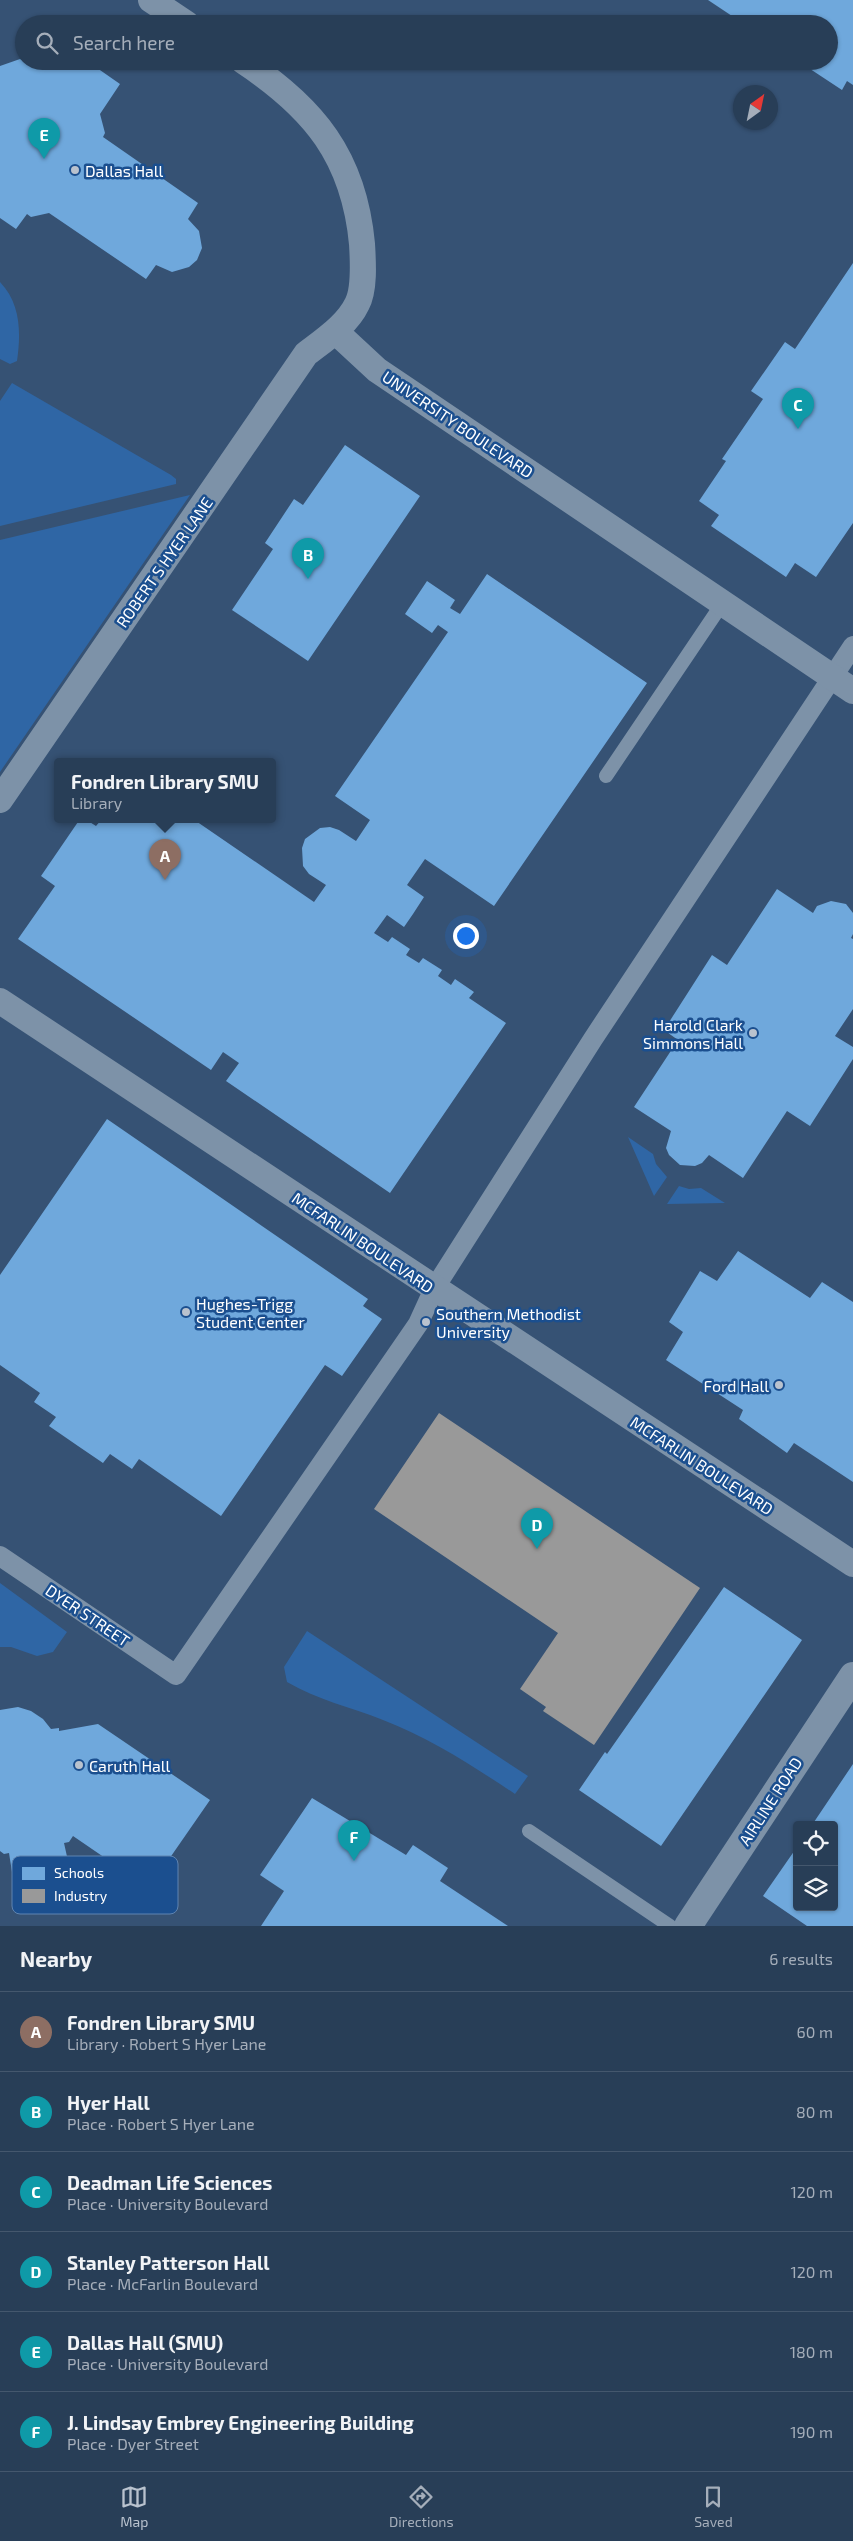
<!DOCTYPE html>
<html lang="en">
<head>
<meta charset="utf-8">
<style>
  body { margin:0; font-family:"Exo 2",sans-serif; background:#30455d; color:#f1f3f6 }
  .controls { position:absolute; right:15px; bottom:15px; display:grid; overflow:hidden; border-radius:5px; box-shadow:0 1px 4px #0004 }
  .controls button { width:45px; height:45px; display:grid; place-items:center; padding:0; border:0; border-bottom:1px solid #44576d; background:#283e57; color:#f1f3f6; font:25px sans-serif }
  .compass { position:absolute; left:733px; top:85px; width:45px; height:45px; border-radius:50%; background:#283e57; box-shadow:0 1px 4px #0004; rotate:33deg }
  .you { position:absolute; left:465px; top:935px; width:18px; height:18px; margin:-12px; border:4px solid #fff; border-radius:50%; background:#1a73e8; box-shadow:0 0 0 8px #1a73e833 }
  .badge { display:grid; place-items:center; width:32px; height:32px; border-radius:50%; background:#b9c2ce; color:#fff; font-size:16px; font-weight:700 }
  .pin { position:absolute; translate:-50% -41px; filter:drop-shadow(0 1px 2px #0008) }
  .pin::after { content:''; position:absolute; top:26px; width:18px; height:15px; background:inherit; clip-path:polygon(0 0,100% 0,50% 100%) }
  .popup { position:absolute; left:54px; top:758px; width:222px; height:65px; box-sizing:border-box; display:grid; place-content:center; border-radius:5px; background:#283e57; filter:drop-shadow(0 1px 4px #0005); font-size:16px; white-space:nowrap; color:#a5aeba }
  .popup b { font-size:19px; color:#f1f3f6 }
  .popup::after { content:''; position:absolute; left:50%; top:100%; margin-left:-10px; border:10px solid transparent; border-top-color:#283e57 }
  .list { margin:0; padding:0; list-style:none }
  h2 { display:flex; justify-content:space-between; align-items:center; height:65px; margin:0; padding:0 20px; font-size:21px }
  h2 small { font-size:16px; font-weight:400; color:#a5aeba }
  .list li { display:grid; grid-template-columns:32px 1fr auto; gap:15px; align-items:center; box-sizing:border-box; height:80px; padding:0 20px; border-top:1px solid #44576d }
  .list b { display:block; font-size:19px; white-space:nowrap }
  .list p { margin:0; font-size:16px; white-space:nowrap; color:#a5aeba }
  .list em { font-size:16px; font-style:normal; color:#a5aeba }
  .icon { flex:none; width:28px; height:28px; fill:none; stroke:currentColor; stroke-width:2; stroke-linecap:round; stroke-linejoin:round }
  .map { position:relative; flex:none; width:853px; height:1926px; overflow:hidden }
  .search { position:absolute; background:#283e57; box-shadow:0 1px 4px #0004; left:15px; right:15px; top:15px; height:55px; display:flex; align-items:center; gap:12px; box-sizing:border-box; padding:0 18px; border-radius:28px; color:#a5aeba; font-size:19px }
  .sheet { height:545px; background:#283e57 }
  nav { display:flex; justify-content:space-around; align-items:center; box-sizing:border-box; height:70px; border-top:1px solid #44576d; background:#283e57; font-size:14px; color:#a5aeba }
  nav a { display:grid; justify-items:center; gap:2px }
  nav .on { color:#b9c2ce }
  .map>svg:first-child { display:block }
</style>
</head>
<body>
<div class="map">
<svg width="853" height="1926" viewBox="0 0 853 1926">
  <rect width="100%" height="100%" fill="#365274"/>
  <path fill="#2f66a5" d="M0,282C21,304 21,333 17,361L10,364L0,359Z
    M12,383L171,475L176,479V484L0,526V401Z
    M190,495L0,772V540Z
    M628,1137L653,1154L656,1164L667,1177L654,1196Z
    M679,1186L689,1189L701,1188L725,1203L667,1204Z
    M0,1583L67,1632L53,1652L37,1656L11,1647H0Z
    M307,1631L528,1776L515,1794C473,1766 430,1738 383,1720C350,1707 318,1700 287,1682L284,1667Z"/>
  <path fill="#6fa8dc" d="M708,0H853V85L847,81L842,90L798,61H829V24H740L731,18L732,16Z
    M20,59L25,62L87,61L120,84L100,114L105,133L103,137L198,203L188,219L199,231L202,248L197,260L189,267L172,272L156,265L146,279L49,213L31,217L27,214L16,229L0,218V66Z
    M853,263V523L816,577L795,563L786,577L711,526L719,515L699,501L726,461L722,459L763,399L751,391L785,342L795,349Z
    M345,445L420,496L308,661L232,610L273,549L265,543L294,499L303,505Z
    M487,574L647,683L494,906L425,859L407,885L424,897L413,914L404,927L387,915L374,933L388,942L392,937L410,949L406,955L419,963L423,958L442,970L438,976L451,985L455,979L474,992L469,998L506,1023L390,1193L226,1081L239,1063L223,1052L211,1070L18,939L55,886L41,876L80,819H85L96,826L102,819H193L314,902L326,885L309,874L303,866L302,848L305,839L320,828L330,827L339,830L356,841L370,820L335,796L448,632L438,625L432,633L405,614L427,581L455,600L450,608L460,614Z
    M777,889L813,913L817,906L831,901L846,904L853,913V934L851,938L853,939V1009L835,1036L853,1047V1059L810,1126L787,1111L743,1178L709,1155L702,1163L695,1166L680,1165L669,1155L666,1148L671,1131L634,1107L678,1040L664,1030L712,955L727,965Z
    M107,1119L368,1299L363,1306L382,1319L342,1376L325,1365L221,1516L139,1459L132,1469L110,1454L103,1463L78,1446L49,1426L56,1417L34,1402L40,1393L0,1365V1275Z
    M738,1251L810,1298L822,1282L853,1302V1482L794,1443L787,1453L739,1419L743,1410L666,1360L683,1332L669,1322L700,1271L717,1281Z
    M724,1587L802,1640L661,1846L579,1790L605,1752L607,1754Z
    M18,1707L31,1711L43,1719L51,1729L59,1728V1731L98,1724L210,1800L149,1888L73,1836L69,1842L64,1843L68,1861L12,1872L9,1853L4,1854L0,1851V1710Z
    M853,1764V1926H807L763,1896L797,1847V1907H834V1825H812Z
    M312,1798L406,1855L413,1845L448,1868L440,1881L508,1926H261L284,1891L260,1875Z"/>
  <path fill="#999" d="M439,1413L700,1588L594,1745L543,1711L546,1707L520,1689L558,1633L374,1509Z"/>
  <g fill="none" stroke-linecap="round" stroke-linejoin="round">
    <path stroke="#7d92a8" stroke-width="14" d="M606,776L722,604
      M529,1831L670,1926"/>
    <path stroke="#7d92a8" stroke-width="20" d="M0,1556L176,1675L418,1324L434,1289L593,1039L853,646"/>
    <path stroke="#7d92a8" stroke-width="26" d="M151,0L187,24
      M336,332L377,370L853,691
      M0,800L306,354C324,340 347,325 357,304C365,289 363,261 362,244C354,157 314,108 243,61
      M0,1001L853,1564"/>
    <path stroke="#7d92a8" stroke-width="28" d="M688,1926L853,1676"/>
  </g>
  <g fill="#b9c2ce" stroke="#1b4f8f" stroke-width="2">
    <circle cx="75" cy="170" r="5"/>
    <circle cx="753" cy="1033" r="5"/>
    <circle cx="186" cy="1312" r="5"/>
    <circle cx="426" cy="1322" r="5"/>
    <circle cx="779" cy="1385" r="5"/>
    <circle cx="79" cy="1765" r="5"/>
  </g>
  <g text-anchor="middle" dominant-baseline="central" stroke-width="5" stroke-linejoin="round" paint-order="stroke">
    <g font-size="16" fill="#fff" stroke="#1b4f8f" text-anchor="start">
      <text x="85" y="170">Dallas Hall</text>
      <text x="743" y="1024" text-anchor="end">Harold Clark<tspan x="743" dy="18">Simmons Hall</tspan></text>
      <text x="196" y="1303">Hughes-Trigg<tspan x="196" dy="18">Student Center</tspan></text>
      <text x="436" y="1313">Southern Methodist<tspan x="436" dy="18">University</tspan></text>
      <text x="769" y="1385" text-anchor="end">Ford Hall</text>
      <text x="89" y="1765">Caruth Hall</text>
    </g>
    <g font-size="16" fill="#fff" stroke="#1b4f8f">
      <text transform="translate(458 424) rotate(34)">UNIVERSITY BOULEVARD</text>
      <text transform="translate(164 562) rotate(-55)">ROBERT S HYER LANE</text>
      <text transform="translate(363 1242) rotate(34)">MCFARLIN BOULEVARD</text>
      <text transform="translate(702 1465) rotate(33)">MCFARLIN BOULEVARD</text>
      <text transform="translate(88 1615) rotate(34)">DYER STREET</text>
      <text transform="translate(770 1801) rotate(-57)">AIRLINE ROAD</text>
    </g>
  </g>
  <rect x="12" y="1856" width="166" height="58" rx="8" fill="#1b4f8f" stroke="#5f84b1" stroke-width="1"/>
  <rect x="22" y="1867" width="23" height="13" fill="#6fa8dc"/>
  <rect x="22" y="1889" width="23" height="14" fill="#999"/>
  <g font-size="14" fill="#fff">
    <text x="54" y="1878">Schools</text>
    <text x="54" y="1901">Industry</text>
  </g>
</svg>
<div class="controls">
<button><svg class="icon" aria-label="locate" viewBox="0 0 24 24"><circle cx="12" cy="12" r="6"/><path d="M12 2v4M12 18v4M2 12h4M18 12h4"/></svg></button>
<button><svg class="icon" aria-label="layers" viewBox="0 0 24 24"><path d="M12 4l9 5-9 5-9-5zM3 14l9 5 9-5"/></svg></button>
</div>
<svg class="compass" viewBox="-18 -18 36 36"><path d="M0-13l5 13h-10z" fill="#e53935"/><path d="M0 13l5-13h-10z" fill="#a5aeba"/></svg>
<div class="you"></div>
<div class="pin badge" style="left:165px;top:880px;background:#8d6e63">A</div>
<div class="popup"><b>Fondren Library SMU</b>Library</div>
<div class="pin badge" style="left:308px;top:579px;background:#0f9aa8">B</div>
<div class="pin badge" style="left:798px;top:429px;background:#0f9aa8">C</div>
<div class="pin badge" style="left:537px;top:1549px;background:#0f9aa8">D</div>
<div class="pin badge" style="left:44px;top:159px;background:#0f9aa8">E</div>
<div class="pin badge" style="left:354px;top:1861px;background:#0f9aa8">F</div>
<div class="search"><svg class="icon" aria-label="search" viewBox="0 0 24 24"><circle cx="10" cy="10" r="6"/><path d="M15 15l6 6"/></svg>Search here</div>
</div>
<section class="sheet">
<h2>Nearby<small>6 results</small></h2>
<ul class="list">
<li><span class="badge" style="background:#8d6e63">A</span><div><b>Fondren Library SMU</b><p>Library · Robert S Hyer Lane</p></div><em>60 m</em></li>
<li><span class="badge" style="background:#0f9aa8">B</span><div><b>Hyer Hall</b><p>Place · Robert S Hyer Lane</p></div><em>80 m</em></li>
<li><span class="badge" style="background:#0f9aa8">C</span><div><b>Deadman Life Sciences</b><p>Place · University Boulevard</p></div><em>120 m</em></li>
<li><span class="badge" style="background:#0f9aa8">D</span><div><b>Stanley Patterson Hall</b><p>Place · McFarlin Boulevard</p></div><em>120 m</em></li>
<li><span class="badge" style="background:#0f9aa8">E</span><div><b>Dallas Hall (SMU)</b><p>Place · University Boulevard</p></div><em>180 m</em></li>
<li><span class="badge" style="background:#0f9aa8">F</span><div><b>J. Lindsay Embrey Engineering Building</b><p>Place · Dyer Street</p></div><em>190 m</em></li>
</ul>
</section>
<nav>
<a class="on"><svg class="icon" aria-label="map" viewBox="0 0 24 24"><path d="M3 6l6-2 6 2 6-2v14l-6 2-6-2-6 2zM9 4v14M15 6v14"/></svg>Map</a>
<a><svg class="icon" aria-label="directions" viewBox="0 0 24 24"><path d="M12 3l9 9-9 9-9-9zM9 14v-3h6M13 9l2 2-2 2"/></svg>Directions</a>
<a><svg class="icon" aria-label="saved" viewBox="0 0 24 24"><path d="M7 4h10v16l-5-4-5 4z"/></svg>Saved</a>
</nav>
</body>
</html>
